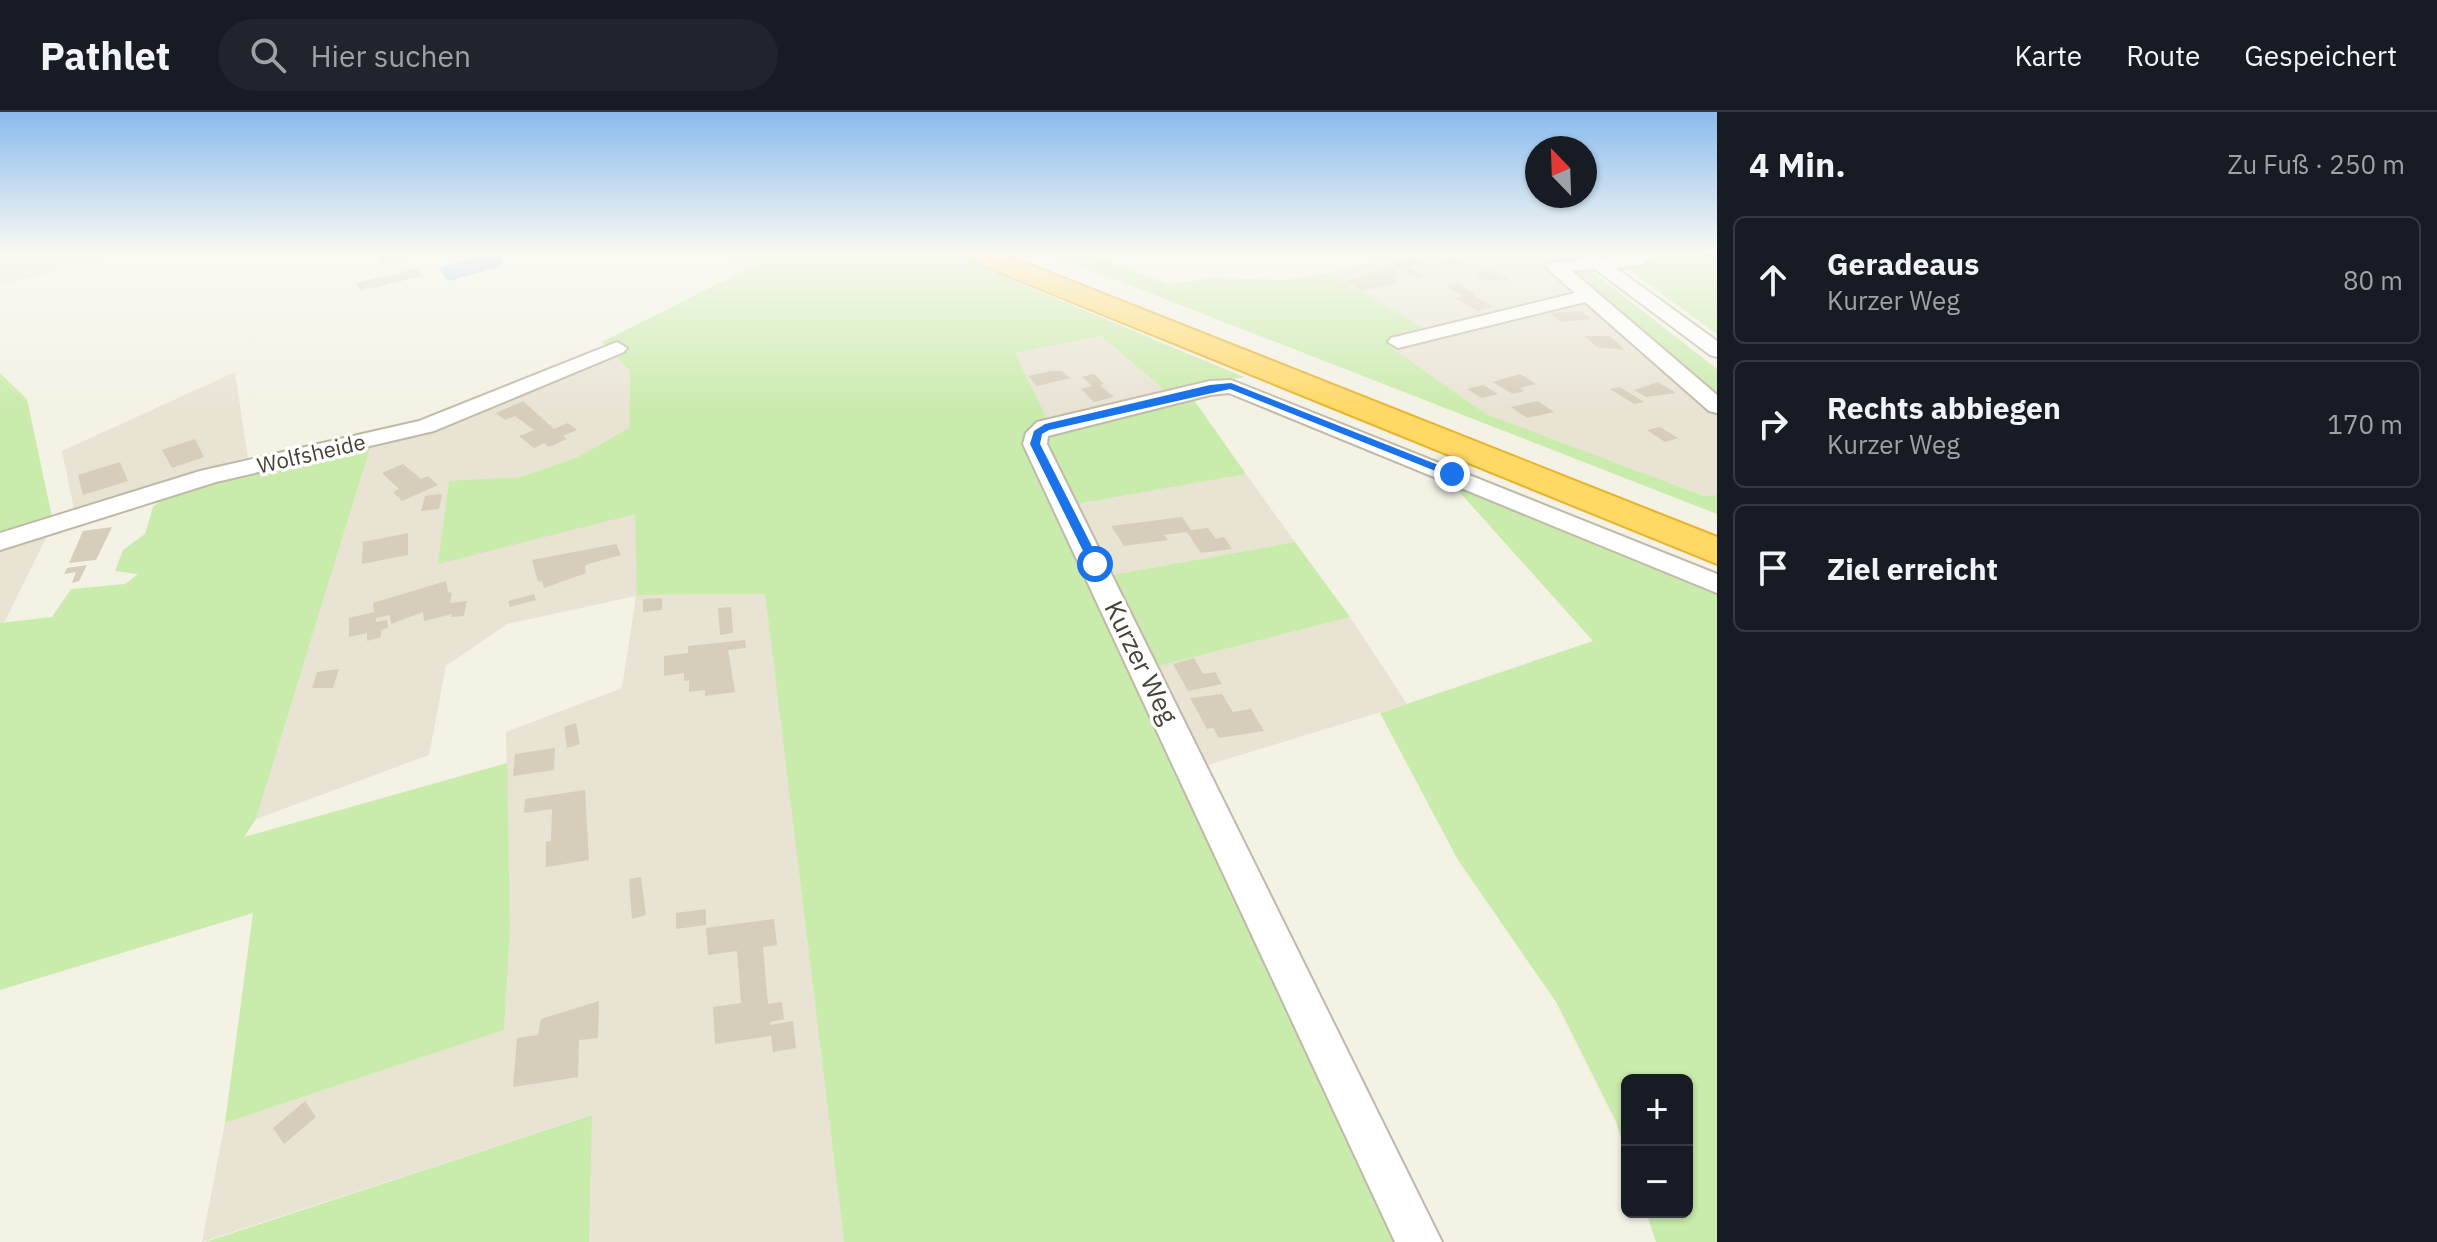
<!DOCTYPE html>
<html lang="de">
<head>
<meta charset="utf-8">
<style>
  body { margin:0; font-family:"IBM Plex Sans",sans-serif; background:#20242c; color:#f1f3f6 }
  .controls { position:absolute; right:24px; bottom:24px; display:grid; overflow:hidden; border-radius:12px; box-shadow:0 2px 6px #0004 }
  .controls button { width:72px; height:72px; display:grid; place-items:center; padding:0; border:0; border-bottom:2px solid #363941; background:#171b24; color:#f1f3f6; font:40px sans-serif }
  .compass { position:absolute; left:1525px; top:24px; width:72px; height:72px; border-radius:50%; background:#171b24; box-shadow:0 2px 6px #0004; rotate:337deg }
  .stop { position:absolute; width:24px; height:24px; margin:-18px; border:6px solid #1a73e8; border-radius:50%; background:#fff }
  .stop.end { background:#1a73e8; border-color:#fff; box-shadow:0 2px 8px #0008 }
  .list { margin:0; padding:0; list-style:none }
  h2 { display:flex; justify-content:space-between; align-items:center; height:104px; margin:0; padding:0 32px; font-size:34px }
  h2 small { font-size:26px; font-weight:400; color:#9ea1a6 }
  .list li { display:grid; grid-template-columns:52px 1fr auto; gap:24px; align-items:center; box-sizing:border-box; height:128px; margin:0 16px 16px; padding:0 16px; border:2px solid #363941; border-radius:12px }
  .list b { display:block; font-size:30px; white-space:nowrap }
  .list p { margin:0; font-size:26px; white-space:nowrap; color:#9ea1a6 }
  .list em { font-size:26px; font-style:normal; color:#9ea1a6 }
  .icon { flex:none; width:44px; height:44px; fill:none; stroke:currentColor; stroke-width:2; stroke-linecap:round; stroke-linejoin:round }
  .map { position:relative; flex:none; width:1717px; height:1130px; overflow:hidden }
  header { display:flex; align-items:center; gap:48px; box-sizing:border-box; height:112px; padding:0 40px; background:#171b24; border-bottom:2px solid #363941 }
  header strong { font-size:38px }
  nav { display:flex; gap:44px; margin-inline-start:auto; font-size:28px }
  .search { width:560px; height:72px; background:#20242c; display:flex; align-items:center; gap:20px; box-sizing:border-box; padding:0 28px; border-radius:44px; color:#9ea1a6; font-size:30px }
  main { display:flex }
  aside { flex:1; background:#171b24 }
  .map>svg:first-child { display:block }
</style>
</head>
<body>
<header>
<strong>Pathlet</strong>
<div class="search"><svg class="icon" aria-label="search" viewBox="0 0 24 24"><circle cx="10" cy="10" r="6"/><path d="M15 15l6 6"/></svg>Hier suchen</div>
<nav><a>Karte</a><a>Route</a><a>Gespeichert</a></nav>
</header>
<main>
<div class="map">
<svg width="1717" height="1130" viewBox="0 0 1717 1130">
  <rect width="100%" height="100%" fill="#f4f1e5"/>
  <path fill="#e8e3d3" d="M0,141H108L112,145L0,173Z
    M1397,141H1531L1717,298V383L1704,384L1486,302L1390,234L1435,224L1329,161Z
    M1101,224L1168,281L1048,309L1015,241Z
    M615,244L630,259L629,316L578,345L520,365L449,370L439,451L636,401L637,483L765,482L844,1130H589L591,1003L202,1130L225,1011L504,918L510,818L506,620L622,576L636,484L507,512L446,554L429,643L256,707L370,336L430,321Z
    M235,260L248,347L75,402L62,339Z
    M1246,362L1295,430L1106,464L1071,393Z
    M49,420L5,509L0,511V435Z
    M1350,505L1407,592L1201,655L1151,556Z"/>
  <path fill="#c9ebab" d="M716,141H947L1244,265L1168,281L1101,224L1015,241L1048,309L1033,314L1399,1130H844L765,482L637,483L635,402L438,452L449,369L520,365L578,345L629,316L630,259L602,230L755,153Z
    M1047,141H1084L1168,172L1212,166L1287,168L1329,161L1437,224L1391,235L1486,302L1704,384L1717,383V402Z
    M1606,141H1701L1717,149V222Z
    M1578,157L1590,158L1717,257V285L1570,159Z
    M0,261L27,287L52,405L0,427Z
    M1191,284L1246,362L1071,393L1043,336L1049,319Z
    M363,333L370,336L256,707L244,725L507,651L510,818L504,918L225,1011L253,801L0,878V511L52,505L71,477L125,472L138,462L115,459L123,438L145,422L153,395L169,382Z
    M1446,365L1717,478V1130H1656L1646,1100H1687V968H1627V1042L1616,1010L1556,890L1458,748L1380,601L1593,529Z
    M1295,430L1350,505L1151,556L1106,464Z
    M592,1003L589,1130H205Z"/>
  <path fill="#9dc9f5" d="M482,143L501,145L503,151L498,155L448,169L438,156Z"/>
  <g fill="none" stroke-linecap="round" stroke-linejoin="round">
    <path stroke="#9dc9f5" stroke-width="5" d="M1705,141L1717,147"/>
  </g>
  <path fill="#d6cdba" d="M390,141H425V142L384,152L379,144Z
    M1414,143L1427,149L1409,155L1425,164L1416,166L1389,151Z
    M1450,144L1469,154L1455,157L1436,147Z
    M1389,155L1403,162L1391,165L1400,170L1363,179L1346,169Z
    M417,156L423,164L360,179L356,171Z
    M1494,158L1506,166L1511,169H1484L1477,164L1480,163L1476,161Z
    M1457,171L1475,181L1472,182L1493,195L1478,199L1455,186L1463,184L1446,174Z
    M1580,199L1592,207L1561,210L1550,201Z
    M1584,224H1610L1625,238L1597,235Z
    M1051,259H1062L1070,266L1037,274L1028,264Z
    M1094,262L1104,272L1100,273L1114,285L1094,290L1081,277L1092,274L1082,265Z
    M1520,262L1536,272L1520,276L1525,279L1513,282L1492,270Z
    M1658,270L1676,281L1646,285L1634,278Z
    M1483,273L1498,282L1482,286L1467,277Z
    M1620,275L1644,290L1634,292L1610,277Z
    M523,289L554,317L568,311L577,318L563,324L567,327L549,335L544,331L534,336L519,324L534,318L515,304L505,308L496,301Z
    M1538,289L1554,300L1527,306L1511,295Z
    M1660,315L1678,326L1665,330L1647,318Z
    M195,327L204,345L172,356L162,338Z
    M120,350L128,369L83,383L78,363Z
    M403,352L421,367L428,364L438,373L402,389L393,380L399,377L382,361Z
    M442,382L439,397L421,399L425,384Z
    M1182,405L1191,418L1208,416L1216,427L1224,425L1232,437L1201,441L1187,420L1164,423L1168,428L1124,434L1111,414Z
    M112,415L96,448L69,451L83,419Z
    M408,421V443L362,452L363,430Z
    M616,432L621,443L588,452L585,454L586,461L544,476L542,469L538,470L532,448Z
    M87,453L79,469L72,471L76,460L64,462L67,456Z
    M446,469L448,480L452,481L450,491L467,489L464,504L451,505L452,502L424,509L423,500L391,512L390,503L376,506V510L387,508L388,516L381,518V525L367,529V521L349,525V506L374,500L373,491Z
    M534,482L536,488L510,495L508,489Z
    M662,486V498L643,500V487Z
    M731,495L733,521L720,523L718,496Z
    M745,528L746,536L728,538L735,580L705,584V578L689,580V568L684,569V561L664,564V544L688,541V534Z
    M1194,546L1203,562L1215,560L1222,572L1188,579L1173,552Z
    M339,557L333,576H312L317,560Z
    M1222,582L1233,600L1251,597L1264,619L1219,626L1213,616L1207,617L1190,586Z
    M576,611L580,632L567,636L564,615Z
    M555,636L554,658L513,664L515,642Z
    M585,678L589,748L546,755V730L551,729L552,697L524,701L525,687Z
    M641,765L646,803L632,807L629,767Z
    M706,797V813L676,817V801Z
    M774,807L777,833L763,835L765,859L768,892L782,890L784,907L770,910V913L793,909L796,936L773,940L771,924L715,932L713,895L741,891L737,839L708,843L706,816Z
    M599,889L598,926L579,928L578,965L513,975L517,926L538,923L541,907Z
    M305,989L316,1005L284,1032L273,1016Z"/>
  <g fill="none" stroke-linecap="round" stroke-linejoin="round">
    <g stroke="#c0b9a7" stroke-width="4">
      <path id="minor" d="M1640,141H1669L1639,153L1616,156L1717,229V245L1710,243L1595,157L1572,159L1717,283V301L1709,299L1585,190L1398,236L1388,230L1391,226L1575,181L1550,159L1547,155L1550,151L1584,147L1593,142L1603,146Z
        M617,230L627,236L624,240L434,319L216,370L0,438V421L200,359L419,309Z
        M1231,268L1717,462V481L1229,281L1210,283L1048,324L1047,332L1442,1130H1395L1023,332L1026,321L1037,310L1210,269Z"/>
    </g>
    <g stroke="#e7b22c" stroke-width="4">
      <path id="highway" d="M963,141H1000L1717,425V452L967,147Z"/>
    </g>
    <use href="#minor" fill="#fff" fill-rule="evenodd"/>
    <use href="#highway" fill="#ffd965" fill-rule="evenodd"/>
  </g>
  <linearGradient id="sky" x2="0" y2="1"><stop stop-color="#8abced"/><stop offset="0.47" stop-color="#faf9f3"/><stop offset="1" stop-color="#faf9f3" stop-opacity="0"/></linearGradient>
  <rect width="1717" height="299" fill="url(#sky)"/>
  <path fill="#1a73e8" d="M1231,271L1456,360L1457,362L1448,364L1230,277L1049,318L1042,322L1040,332L1101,452L1091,455L1030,332L1034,319L1045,312L1210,273Z"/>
  <g text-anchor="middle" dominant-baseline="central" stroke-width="7" stroke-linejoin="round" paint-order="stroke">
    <g font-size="22" fill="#474134" stroke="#fff">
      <text transform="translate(311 341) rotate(-13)">Wolfsheide</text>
    </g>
    <g font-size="26" fill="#474134" stroke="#fff">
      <text transform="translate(1142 550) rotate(64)">Kurzer Weg</text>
    </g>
  </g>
</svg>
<div class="controls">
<button>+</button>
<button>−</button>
</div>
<svg class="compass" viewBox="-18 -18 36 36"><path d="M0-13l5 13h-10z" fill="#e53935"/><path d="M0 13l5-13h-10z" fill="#9ea1a6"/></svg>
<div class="stop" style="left:1095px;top:452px"></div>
<div class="stop end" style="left:1452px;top:362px"></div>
</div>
<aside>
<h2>4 Min.<small>Zu Fuß · 250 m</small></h2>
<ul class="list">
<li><svg class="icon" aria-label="ahead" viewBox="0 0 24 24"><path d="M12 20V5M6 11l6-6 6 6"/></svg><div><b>Geradeaus</b><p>Kurzer Weg</p></div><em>80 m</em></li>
<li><svg class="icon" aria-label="right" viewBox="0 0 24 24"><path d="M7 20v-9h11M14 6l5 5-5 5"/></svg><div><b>Rechts abbiegen</b><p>Kurzer Weg</p></div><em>170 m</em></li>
<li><svg class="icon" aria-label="arrive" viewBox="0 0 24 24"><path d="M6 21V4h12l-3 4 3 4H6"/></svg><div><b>Ziel erreicht</b></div></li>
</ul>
</aside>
</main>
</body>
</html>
